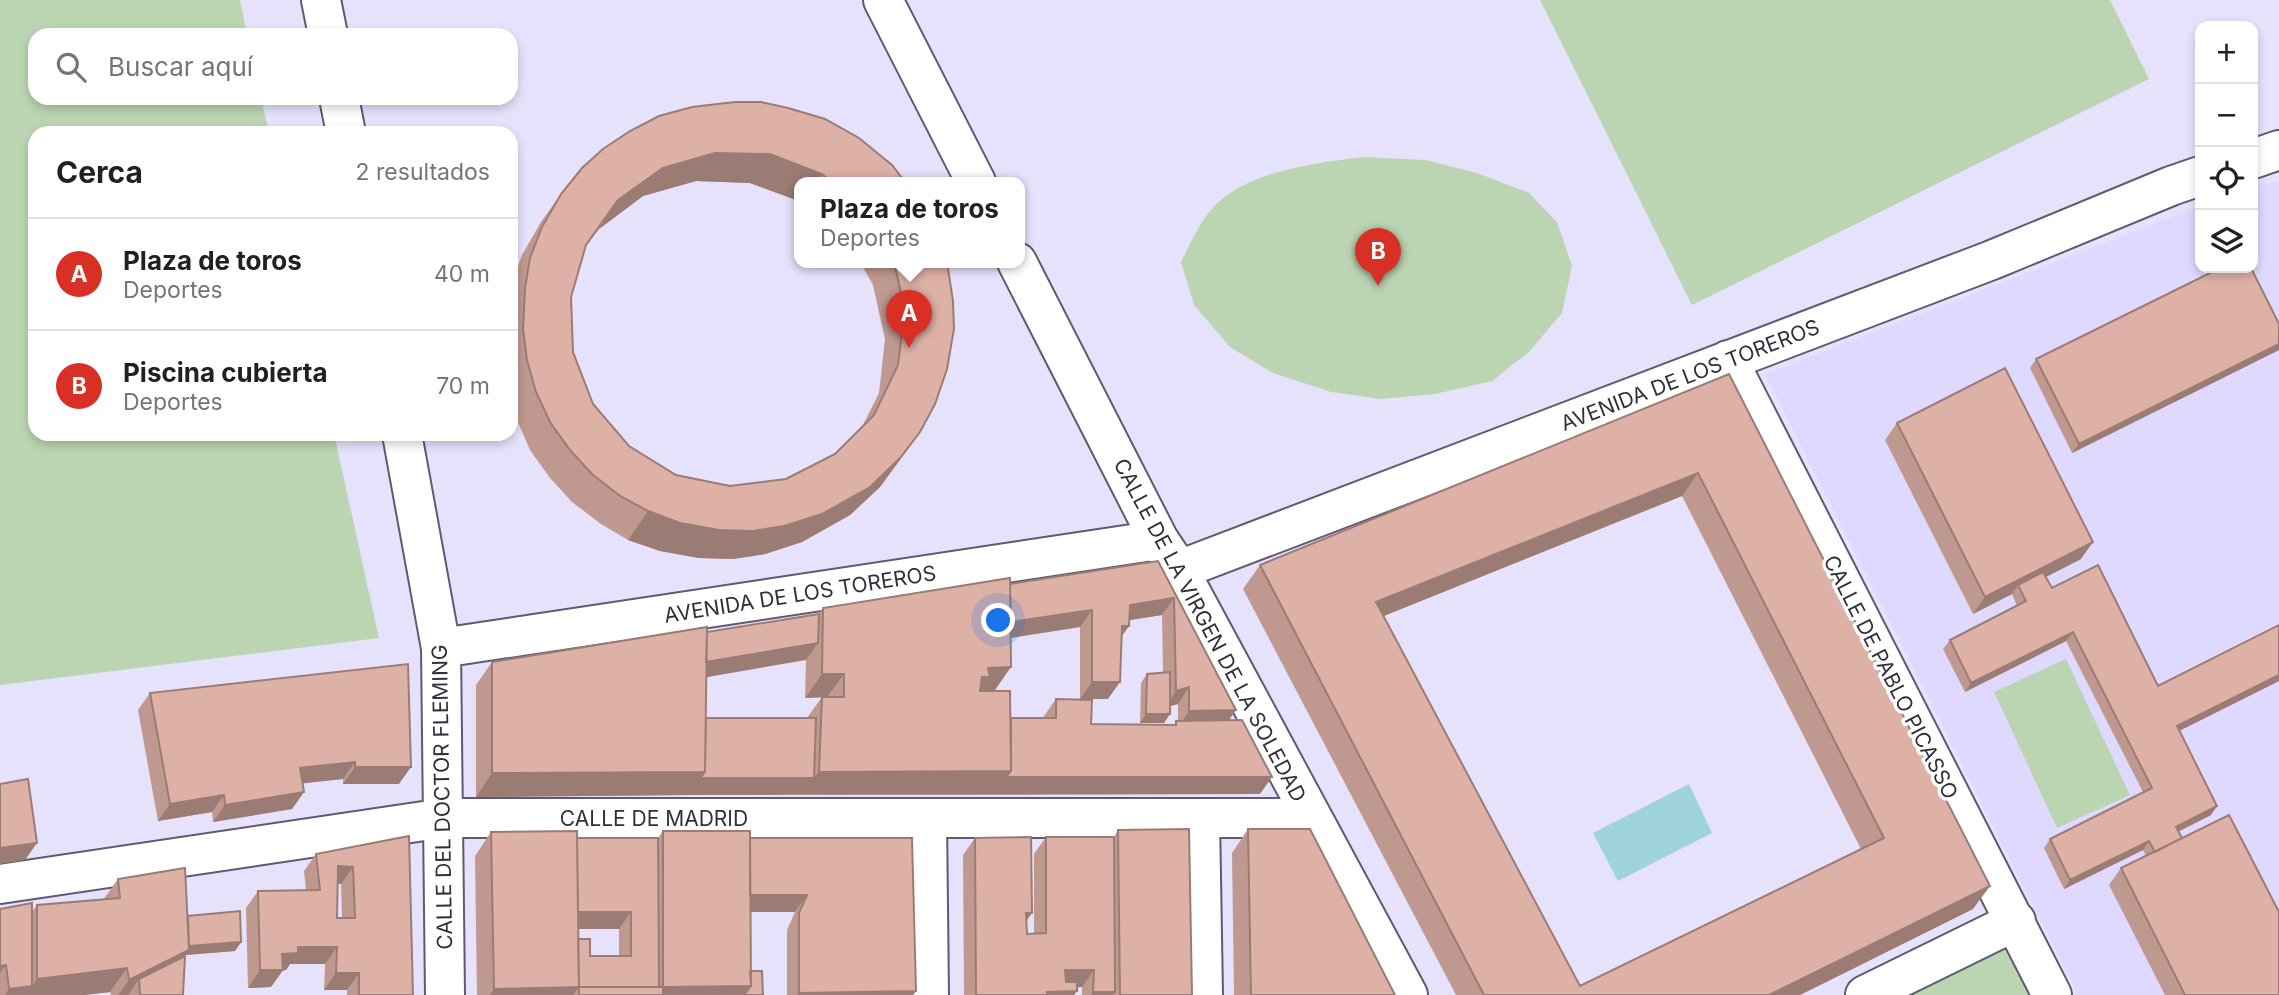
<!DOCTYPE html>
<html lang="es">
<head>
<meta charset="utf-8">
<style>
  body { margin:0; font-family:Inter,sans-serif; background:#f2f2f2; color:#202124 }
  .controls { position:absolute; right:21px; top:21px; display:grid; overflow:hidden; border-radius:14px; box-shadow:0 4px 10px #0003 }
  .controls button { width:63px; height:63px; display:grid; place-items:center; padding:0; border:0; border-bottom:2px solid #e0e0e0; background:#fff; color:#202124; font:35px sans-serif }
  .you { position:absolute; left:999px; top:621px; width:24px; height:24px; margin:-18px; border:5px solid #fff; border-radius:50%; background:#1a73e8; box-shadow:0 0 0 10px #1a73e833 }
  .badge { display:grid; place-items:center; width:46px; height:46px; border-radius:50%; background:#d93025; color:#fff; font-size:23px; font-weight:700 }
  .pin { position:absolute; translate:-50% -58px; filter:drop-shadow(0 2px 4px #0008) }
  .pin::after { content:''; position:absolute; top:37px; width:24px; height:21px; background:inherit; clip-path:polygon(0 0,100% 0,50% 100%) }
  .popup { position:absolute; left:794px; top:177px; width:231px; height:91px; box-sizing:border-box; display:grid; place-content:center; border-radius:14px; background:#fff; filter:drop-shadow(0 2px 5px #0005); font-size:23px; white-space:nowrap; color:#757577 }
  .popup b { font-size:26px; color:#202124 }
  .popup::after { content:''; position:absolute; left:50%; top:100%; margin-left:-14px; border:14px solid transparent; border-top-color:#fff }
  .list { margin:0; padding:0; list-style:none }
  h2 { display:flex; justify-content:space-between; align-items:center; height:91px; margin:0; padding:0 28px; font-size:30px }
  h2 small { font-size:23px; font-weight:400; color:#757577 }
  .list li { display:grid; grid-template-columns:46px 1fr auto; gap:21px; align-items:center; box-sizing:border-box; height:112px; padding:0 28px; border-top:2px solid #e0e0e0 }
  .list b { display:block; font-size:26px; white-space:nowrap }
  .list p { margin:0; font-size:23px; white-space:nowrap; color:#757577 }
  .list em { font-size:23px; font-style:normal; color:#757577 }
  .icon { flex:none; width:38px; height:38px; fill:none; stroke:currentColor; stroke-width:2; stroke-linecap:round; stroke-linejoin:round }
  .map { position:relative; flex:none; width:2279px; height:995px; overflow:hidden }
  .search { position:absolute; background:#fff; box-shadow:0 4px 10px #0003; left:28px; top:28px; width:490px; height:77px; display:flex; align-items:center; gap:18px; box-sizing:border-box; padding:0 24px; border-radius:21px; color:#757577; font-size:26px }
  .panel { position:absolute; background:#fff; box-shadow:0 4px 10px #0003; left:28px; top:126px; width:490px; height:315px; border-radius:21px }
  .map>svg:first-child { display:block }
</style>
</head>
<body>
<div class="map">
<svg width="2279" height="995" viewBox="0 0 2279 995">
  <rect width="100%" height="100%" fill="#e7e2fc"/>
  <path fill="#dfd8ff" d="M2279,181V995H2078L1765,374L2200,206V268H2253V187Z"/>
  <path fill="#bbd5b3" d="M0,0H240L247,35H35V98H261L269,133H35V434H334L379,638L0,685Z
    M1540,0H2110L2149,79L1692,305Z
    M1363,157L1426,160L1477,173L1529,193L1557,222L1572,266L1562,313L1529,352L1492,381L1435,394L1381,399L1331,392L1273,373L1230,347L1194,305L1181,262C1192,240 1203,214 1223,198C1261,169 1317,163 1363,157Z
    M2066,659L2130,795L2057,828L1994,692Z
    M2009,940L2036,995H1896Z"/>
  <path fill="#9ed2dc" d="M1689,784L1712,833L1618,881L1593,833Z"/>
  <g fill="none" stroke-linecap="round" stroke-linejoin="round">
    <g stroke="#5e5974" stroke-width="42">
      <path id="street" d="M321,0L328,35
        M883,0L976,182
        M339,98L346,133
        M2253,159L2279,150
        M1017,262L1159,540L1179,570L1408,995
        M1728,360L2052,995
        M402,434L441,648L445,995
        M1179,570L1992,260L2171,186L2200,176
        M441,648L1159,540
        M927,818L929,995
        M1200,818L1203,995
        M0,884L444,818H1312
        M1865,995L2016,921"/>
    </g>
    <use href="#street" stroke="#fff" stroke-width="38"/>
  </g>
  <path fill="#bf9890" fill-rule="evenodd" d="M603,149L905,182H799V201L750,183L696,181L643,196L599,229L586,246L571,297L573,352L593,404L629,446L676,475L730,486L786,479L835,454L862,427L879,393L885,339L873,285L860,262H947L900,460L880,487L850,515L802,542L765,554L733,559L699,558L660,551L628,540L601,524L572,502L550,478L530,450L517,420L511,401V286L522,255L541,222L561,194Z
    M2279,324V350L2072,453L2030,368L2036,359Z
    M1729,374L1973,909L1800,995H1456L1243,589L1260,565ZM1682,496L1861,849L1580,986L1383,616Z
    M1897,423L2081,559L2046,577L2052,588L2158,686L2279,625V681L2179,731L2211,815L2178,832L2279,995H2165L2109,885L2121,868L2146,856L2143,850L2064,889L2044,848L2050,839L2143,792L2066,641L1965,692L1943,649L1950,640L2017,606L2012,594L1973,614L1885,440Z
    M1158,561L1229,720L1260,794L688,795L476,797V685L492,662L707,632L819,614L823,608L1010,584ZM1162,615L1163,672L1147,674L1141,683L1140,723H1164L1170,706L1178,704V721L1174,725L1091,724L1056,699L1044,716V718H1011L980,691L995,690L1011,638L1080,627V699H1108L1121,637L1129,620ZM806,659L805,698L827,697H822L807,718H706V677Z
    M408,664L399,784H343V779L302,783L304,792L292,809L213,822L212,812L158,821L138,710L150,693Z
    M1248,829L1395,995H1234L1232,853Z
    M1118,830L1192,995H1082V987H1077V991L1074,995H964L963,855L975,838L1026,921L1027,934H1034V854L1046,837H1114Z
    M663,831L750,838L916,991L913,995H787V930L795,912H750V971L763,995H477L475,856L491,832L577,838H658ZM578,929H619V956H590L578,939Z
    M409,836L413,995H347V990H324L325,964H290L286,970H283L271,987L248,988L246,908L258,891L306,890L304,871L316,854ZM337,883L341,884L342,918H337Z
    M118,879L188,916L241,942L235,951L185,955L183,995H111L110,992L84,995H0V909L32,912L37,905L103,900Z"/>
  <path fill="#9b7c75" d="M715,153L770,154L822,174L816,182H799V201L750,183L696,181L643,196L599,229L618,200L663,168Z
    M2279,344V350L2072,453L2079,444Z
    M920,432L880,487L850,515L802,542L765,554L733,559L699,558L660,551L628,540L648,511L719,530Z
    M1698,473L1682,496L1359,626L1376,602Z
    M2093,542L2081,559L2020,590L2018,585L2012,594L1973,614L1985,597Z
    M1174,598L1162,615L1118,622L1130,605Z
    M1092,610L1080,627L995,640L1006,623Z
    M1122,626H1129L1117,643Z
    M2073,632L2066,641L1965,692L1971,683Z
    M818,643L806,660L690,680L702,663Z
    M1011,667L995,690L980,691L965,701L988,668Z
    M822,674H844L827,697L805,698Z
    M2279,675V681L2171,735L2177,726Z
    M1092,682H1120L1108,699H1080Z
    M1189,687L1178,704L1164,708L1176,691Z
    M1236,710L1224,727L1178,728L1189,711Z
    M1146,714H1170L1164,723H1140Z
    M355,762L343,779L288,785L300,768Z
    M355,767H411L399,784H343Z
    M1011,771L1272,777L1260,794L688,795L476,797L492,773L705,772L814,778L819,772Z
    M304,792L292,809L213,822L225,805Z
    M224,795L212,812L158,821L170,804Z
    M2217,806L2211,815L2169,836L2176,827Z
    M2149,841L2143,850L2064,889L2070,880Z
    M37,843L25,860L0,864V848Z
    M338,866L353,867L341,884L326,883Z
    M1990,886L1973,909L1800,995H1769Z
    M745,895H807L795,912H733Z
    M573,912H631L619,929H561Z
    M1026,913H1032L1020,930Z
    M241,942L235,951L185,955L173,973L139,979L128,995H118L129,980L178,947Z
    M298,947H337L325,964H290L286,970H283L271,987L248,988L260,970L282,954Z
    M6,965L0,973V966Z
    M127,968L110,992L84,995H26L37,979Z
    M1065,970H1094L1082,987L1053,988Z
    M336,973H359L347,990H324Z
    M32,986L26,995H5L9,989Z
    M751,986L744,995H658L663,987Z
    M579,987L573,995H490L494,989Z
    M916,991L913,995H797L799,993Z
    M1077,991L1074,995H1045L1047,992Z
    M1093,992H1115L1113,995H1091Z"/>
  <path fill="#deb1a7" stroke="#9b7c75" stroke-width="2" fill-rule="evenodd" d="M735,102H761L788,108L825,119L859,138L892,165L905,182H831L822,174L770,154L715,153L663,168L618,200L586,245L571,297L573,352L593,404L629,446L676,475L730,486L786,479L835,454L874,415L898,365L905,310L894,262H947L953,301L954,329L947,369L935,404L920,432L900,458L870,487L822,514L784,526L753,531L719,530L680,523L648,511L620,496L592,474L570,450L550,422L536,392L527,360L523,329L525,288L530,258L542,227L561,194L582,168L603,149L630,131L659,116L692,107Z
    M2220,268H2251L2279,324V344L2079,444L2036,359Z
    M2005,368L2093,542L1985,597L1897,423Z
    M1729,374L1990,886L1769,995H1484L1260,565ZM1698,473L1884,838L1580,986L1376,602Z
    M1158,561L1236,710L1189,711V687L1176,691L1174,598L1130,605L1129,626H1122L1120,682H1092V610L1011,622L1010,584Z
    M2098,565L2158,686L2279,625V675L2177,726L2217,806L2176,827L2182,838L2155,852L2149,841L2070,880L2050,839L2152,788L2073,632L1971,683L1950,640L2026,601L2018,585L2043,572L2052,588Z
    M1010,578L1011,667L988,668L990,677H982L980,691H1010L1011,771L819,772L822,697H844V674H822L823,608Z
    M819,614L818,643L706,662L707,632Z
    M707,627L705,772L492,773V662Z
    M408,664L411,767H355V762L300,768L304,792L225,805L224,795L170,804L150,693Z
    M1170,672V714H1146L1147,674Z
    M1056,699L1092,700L1091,724L1176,725V721L1242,720L1272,777H1006L1011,771V718H1056Z
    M706,718H816L814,778H700L705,772Z
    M28,779L37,843L0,848V784Z
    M2229,815L2279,912V995H2185L2121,868Z
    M1189,829L1192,995H1120L1118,830Z
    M1248,829H1310L1395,995H1251Z
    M577,831L579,987H663V995H579V987L494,989L491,832Z
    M663,831H750L751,986L663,987Z
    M409,836L413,995H359V973H336L337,947H298V953L282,954L283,970H260L258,891L320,890L316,854ZM338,866L353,867L355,918H337Z
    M1031,837L1032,913H1026L1027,934L1046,933V837H1114L1115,992H1093L1094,970H1065L1066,982H1077V991L1047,992V995H976L975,838Z
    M577,838H658L659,987H579L578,939H590V956H631V912H578Z
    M750,838H912L916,991L799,993V913L807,895H750Z
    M185,868L189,950L129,980L127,968L37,979V905L120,898L118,879Z
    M32,903V986L9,989L6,965L0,966V909Z
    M240,911L241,942L189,946L188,916Z
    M185,956L183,995H140L139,979Z
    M750,971H762L763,995H744L751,986Z
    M549,994V995H502Z"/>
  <g text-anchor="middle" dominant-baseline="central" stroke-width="7" stroke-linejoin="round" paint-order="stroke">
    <g font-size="21" fill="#322f3b" stroke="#fff">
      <text transform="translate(1690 375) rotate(-21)">AVENIDA DE LOS TOREROS</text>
      <text transform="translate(800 594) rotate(-9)">AVENIDA DE LOS TOREROS</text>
      <text transform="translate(1210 630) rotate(62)">CALLE DE LA VIRGEN DE LA SOLEDAD</text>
      <text transform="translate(1891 677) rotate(63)">CALLE DE PABLO PICASSO</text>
      <text transform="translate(442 797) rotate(-91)">CALLE DEL DOCTOR FLEMING</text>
      <text x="654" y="818">CALLE DE MADRID</text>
    </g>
  </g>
</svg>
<div class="controls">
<button>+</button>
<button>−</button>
<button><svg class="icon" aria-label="locate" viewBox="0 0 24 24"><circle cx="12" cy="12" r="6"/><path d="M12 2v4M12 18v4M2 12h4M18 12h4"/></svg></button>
<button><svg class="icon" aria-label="layers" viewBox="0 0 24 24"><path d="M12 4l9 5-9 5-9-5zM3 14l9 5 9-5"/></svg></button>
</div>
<div class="you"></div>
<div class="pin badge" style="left:909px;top:348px">A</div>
<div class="popup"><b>Plaza de toros</b>Deportes</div>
<div class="pin badge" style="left:1378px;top:286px">B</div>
<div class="search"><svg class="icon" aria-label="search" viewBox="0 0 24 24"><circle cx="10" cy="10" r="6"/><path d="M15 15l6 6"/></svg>Buscar aquí</div>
<section class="panel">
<h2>Cerca<small>2 resultados</small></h2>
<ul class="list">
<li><span class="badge">A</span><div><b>Plaza de toros</b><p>Deportes</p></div><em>40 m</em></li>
<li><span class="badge">B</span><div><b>Piscina cubierta</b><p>Deportes</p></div><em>70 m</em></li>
</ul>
</section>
</div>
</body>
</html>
